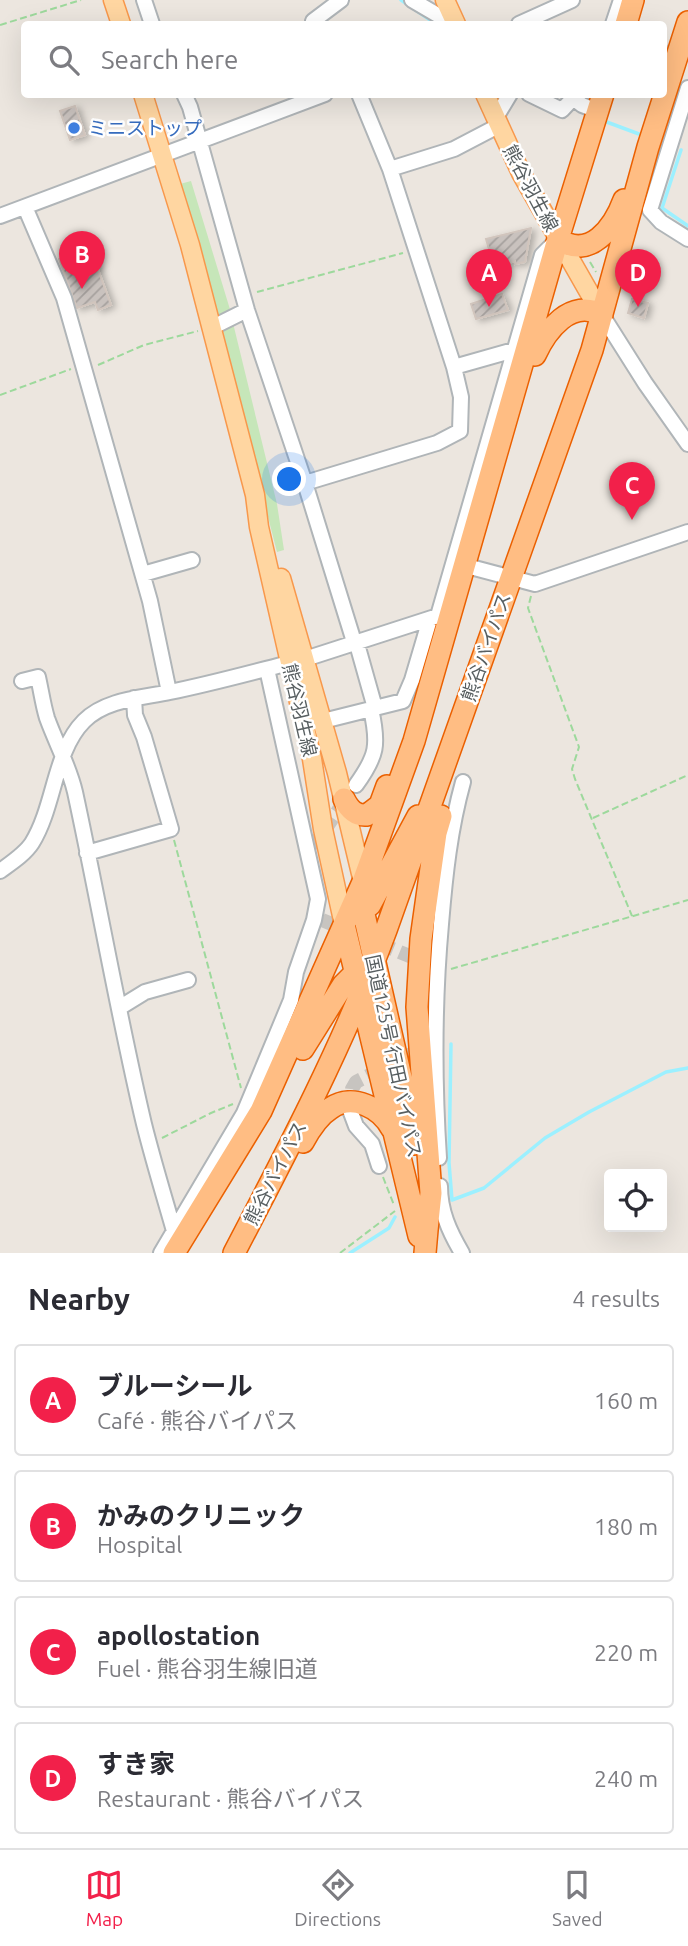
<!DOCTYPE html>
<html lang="en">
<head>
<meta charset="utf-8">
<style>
  body { margin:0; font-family:Ubuntu,"Noto Sans JP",sans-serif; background:#f2f2f3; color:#2b2b33 }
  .controls { position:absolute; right:21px; bottom:21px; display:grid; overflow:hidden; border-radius:7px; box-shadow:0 7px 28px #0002 }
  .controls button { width:63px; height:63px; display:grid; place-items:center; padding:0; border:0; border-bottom:2px solid #e1e1e2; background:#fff; color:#2b2b33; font:35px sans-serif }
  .you { position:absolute; left:290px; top:480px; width:24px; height:24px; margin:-18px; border:5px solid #fff; border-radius:50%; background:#1a73e8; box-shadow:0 0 0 10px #1a73e833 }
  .badge { display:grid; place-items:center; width:46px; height:46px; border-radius:50%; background:#f2204a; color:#fff; font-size:23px; font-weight:700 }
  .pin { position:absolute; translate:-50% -58px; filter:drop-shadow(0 2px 4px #0008) }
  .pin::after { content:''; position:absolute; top:37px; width:24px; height:21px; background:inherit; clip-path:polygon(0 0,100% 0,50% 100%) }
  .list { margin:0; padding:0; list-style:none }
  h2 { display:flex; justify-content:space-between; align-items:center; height:91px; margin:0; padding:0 28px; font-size:30px }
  h2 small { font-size:23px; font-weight:400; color:#7c7c81 }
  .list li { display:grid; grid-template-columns:46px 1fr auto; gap:21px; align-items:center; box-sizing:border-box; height:112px; margin:0 14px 14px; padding:0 14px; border:2px solid #e1e1e2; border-radius:7px }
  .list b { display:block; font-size:26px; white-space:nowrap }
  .list p { margin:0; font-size:23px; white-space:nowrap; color:#7c7c81 }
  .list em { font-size:23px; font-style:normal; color:#7c7c81 }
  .icon { flex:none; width:38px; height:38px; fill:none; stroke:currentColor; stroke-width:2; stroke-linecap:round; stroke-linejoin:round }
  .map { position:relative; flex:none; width:688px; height:1253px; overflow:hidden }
  .search { position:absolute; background:#fff; box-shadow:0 7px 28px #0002; left:21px; right:21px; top:21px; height:77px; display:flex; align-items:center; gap:18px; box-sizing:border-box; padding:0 24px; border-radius:7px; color:#7c7c81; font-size:26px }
  .sheet { height:595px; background:#fff }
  nav { display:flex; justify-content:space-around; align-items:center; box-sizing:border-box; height:98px; border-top:2px solid #e1e1e2; background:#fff; font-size:19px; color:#7c7c81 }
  nav a { display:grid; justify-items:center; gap:4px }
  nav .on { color:#f2204a }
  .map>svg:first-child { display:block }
</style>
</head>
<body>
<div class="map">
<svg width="688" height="1253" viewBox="0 0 688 1253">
  <defs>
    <pattern id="building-hatch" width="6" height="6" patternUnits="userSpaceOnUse" patternTransform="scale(1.75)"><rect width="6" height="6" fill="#c9c2be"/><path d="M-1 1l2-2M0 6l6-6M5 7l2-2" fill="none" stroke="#a6a19e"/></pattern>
    <filter id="shadow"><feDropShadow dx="4" dy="2" stdDeviation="3.5" flood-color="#0004"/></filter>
  </defs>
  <rect width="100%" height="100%" fill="#ece6df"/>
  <path fill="#c6e6b9" d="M191,181L232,316L217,319L202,252L180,184Z
    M233,323L277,504L284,550L277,552L220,329Z"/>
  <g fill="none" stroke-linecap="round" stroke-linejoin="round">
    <path stroke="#9cf0ff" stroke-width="3.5" d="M401,0L436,24
      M604,121L639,134
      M681,150L662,208L688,226
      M451,1044L449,1163L452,1200L484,1188L545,1138L589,1112L666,1072L688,1068
      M350,1253L389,1228L395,1217"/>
  </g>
  <path fill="url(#building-hatch)" stroke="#d1c5bd" stroke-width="2" filter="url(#shadow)" d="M75,106L85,135L70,140L60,111Z
    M531,228L525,262L515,264V261L494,267L486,239Z
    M72,240L82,250L90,248L111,305L98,310L95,302L77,308L59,259L68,256Z
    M502,294L508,310L476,319L471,304Z
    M632,299L648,303L644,318L628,313Z"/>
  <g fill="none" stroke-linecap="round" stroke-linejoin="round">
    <path stroke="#c7c4c0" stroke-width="14" stroke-dasharray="14 7" stroke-linecap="butt" d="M664,51L688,58
      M313,847L348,796
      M322,920L424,962
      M350,1110L352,1089L356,1082L427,1046"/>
    <g stroke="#b0b5b8" stroke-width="18">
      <path id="minor" d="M144,0L152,24
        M412,0L453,24
        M315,24L313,21L341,0
        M519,24L572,0
        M613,24L621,0
        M688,88L650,210L661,222L688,239
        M184,94L190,107L247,310L305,483L355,645
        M359,94L390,169L454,149L498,126
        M529,94L562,110L577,94
        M573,98L582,105L598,111
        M495,119L510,94
        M25,207L64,298L150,601L169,692
        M0,216L325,94
        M602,315L645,383L688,444
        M213,327L247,310
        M454,367L514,350
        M305,483L437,443L460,431L461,397L454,367L390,169
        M463,565L535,584L688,532
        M143,574L192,560
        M357,644L375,708
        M305,659L438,616L542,255L555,242
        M22,681L38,677C41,690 43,705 47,718C56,743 69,766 75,792C99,903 118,1014 144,1124C153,1160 164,1196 174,1231L161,1253
        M323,721L403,701L412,680L430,619
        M356,785C377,756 379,745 371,709
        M87,853L171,829L144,737L135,715L134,698
        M0,871C11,863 25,854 32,843C55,806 54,751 84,721C106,699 142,698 170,692C210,684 250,673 289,663
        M119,1008L145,992L188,980
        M350,1110L356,1126L372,1144L379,1166
        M439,1158C434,1080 434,1002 441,924C445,875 450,829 463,782
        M440,1186C440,1211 449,1231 462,1253
        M174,1231L244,1113L291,1000L296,972L314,920L318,899L267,669"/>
    </g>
    <g stroke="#f8984c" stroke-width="21">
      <path id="major" d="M113,0L121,24
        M445,0L456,24
        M143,94L190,245L255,495L259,527L312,759L323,829L344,925
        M485,94L521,173L602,315
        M281,578L337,773L363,882"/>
    </g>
    <g stroke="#eb6000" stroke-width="24">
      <path id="highway" d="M626,24L633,0
        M558,239C590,261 614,227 624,200
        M535,355C546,331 571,297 602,315
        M344,799C349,809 355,816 367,815L380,805L387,786
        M363,888V910L406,1099L414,1144
        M363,910L370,905L418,816
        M344,925L419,1236
        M303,1049L343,985L361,967
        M303,1142C310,1129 318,1116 331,1108C353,1093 381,1108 392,1129
        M427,1230L431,1193L417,1007L421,939L436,833L441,816
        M174,1253L261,1111L363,882L414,741L558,239L603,94
        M234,1253C289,1148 345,1041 386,930L592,350L648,147L688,22
        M425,1253L427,1230L425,1217"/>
    </g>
    <path stroke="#9dd99c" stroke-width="2" stroke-dasharray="7 3.5" stroke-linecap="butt" d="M0,25L81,0
      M590,262L596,272
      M257,292L403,253
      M98,365L144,345L198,331
      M0,395L71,369
      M531,596L528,608L579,747L572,769L575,779L632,916
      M593,818L688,775
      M174,840L241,1088
      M451,969L688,900
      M162,1138L211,1113L233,1104
      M383,1177L394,1205
      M340,1253L395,1211"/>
    <use href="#minor" stroke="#fff" stroke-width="14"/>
    <use href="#major" stroke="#ffd6a1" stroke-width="18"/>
    <use href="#highway" stroke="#ffbd83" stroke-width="21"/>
  </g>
  <circle fill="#3f7fe0" stroke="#fff" stroke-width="2.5" cx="74" cy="128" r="7"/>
  <g text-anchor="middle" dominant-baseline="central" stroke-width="5" stroke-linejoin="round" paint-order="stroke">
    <g font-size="19" fill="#366cbe" stroke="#fff" text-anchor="start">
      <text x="88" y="128">ミニストップ</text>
    </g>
    <g font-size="19" fill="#585f61" stroke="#fff">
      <text transform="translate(531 188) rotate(62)">熊谷羽生線</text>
      <text transform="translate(486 647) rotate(-71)">熊谷バイパス</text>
      <text transform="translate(300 710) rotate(77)">熊谷羽生線</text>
      <text transform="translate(394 1056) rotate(78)">国道125号 行田バイパス</text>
      <text transform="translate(275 1173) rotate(-63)">熊谷バイパス</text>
    </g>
  </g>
</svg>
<div class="controls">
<button><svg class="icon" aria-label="locate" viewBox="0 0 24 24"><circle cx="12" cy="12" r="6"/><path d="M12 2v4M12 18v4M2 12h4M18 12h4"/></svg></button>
</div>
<div class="you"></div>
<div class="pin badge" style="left:489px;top:307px">A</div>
<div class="pin badge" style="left:82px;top:289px">B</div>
<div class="pin badge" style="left:632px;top:520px">C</div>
<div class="pin badge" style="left:638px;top:307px">D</div>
<div class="search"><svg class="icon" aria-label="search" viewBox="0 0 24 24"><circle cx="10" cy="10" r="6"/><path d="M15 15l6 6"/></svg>Search here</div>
</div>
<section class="sheet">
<h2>Nearby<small>4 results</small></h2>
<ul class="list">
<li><span class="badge">A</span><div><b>ブルーシール</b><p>Café · 熊谷バイパス</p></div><em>160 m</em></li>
<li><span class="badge">B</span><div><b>かみのクリニック</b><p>Hospital</p></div><em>180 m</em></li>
<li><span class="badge">C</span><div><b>apollostation</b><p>Fuel · 熊谷羽生線旧道</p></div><em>220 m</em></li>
<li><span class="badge">D</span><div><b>すき家</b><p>Restaurant · 熊谷バイパス</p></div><em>240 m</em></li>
</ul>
</section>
<nav>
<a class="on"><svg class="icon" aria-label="map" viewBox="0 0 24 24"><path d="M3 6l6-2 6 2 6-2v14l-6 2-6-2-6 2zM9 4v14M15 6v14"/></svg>Map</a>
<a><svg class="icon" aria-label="directions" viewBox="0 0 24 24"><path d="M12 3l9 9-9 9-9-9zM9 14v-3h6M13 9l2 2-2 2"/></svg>Directions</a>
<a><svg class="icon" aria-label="saved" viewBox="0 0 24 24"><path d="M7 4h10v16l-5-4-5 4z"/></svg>Saved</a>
</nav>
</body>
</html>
